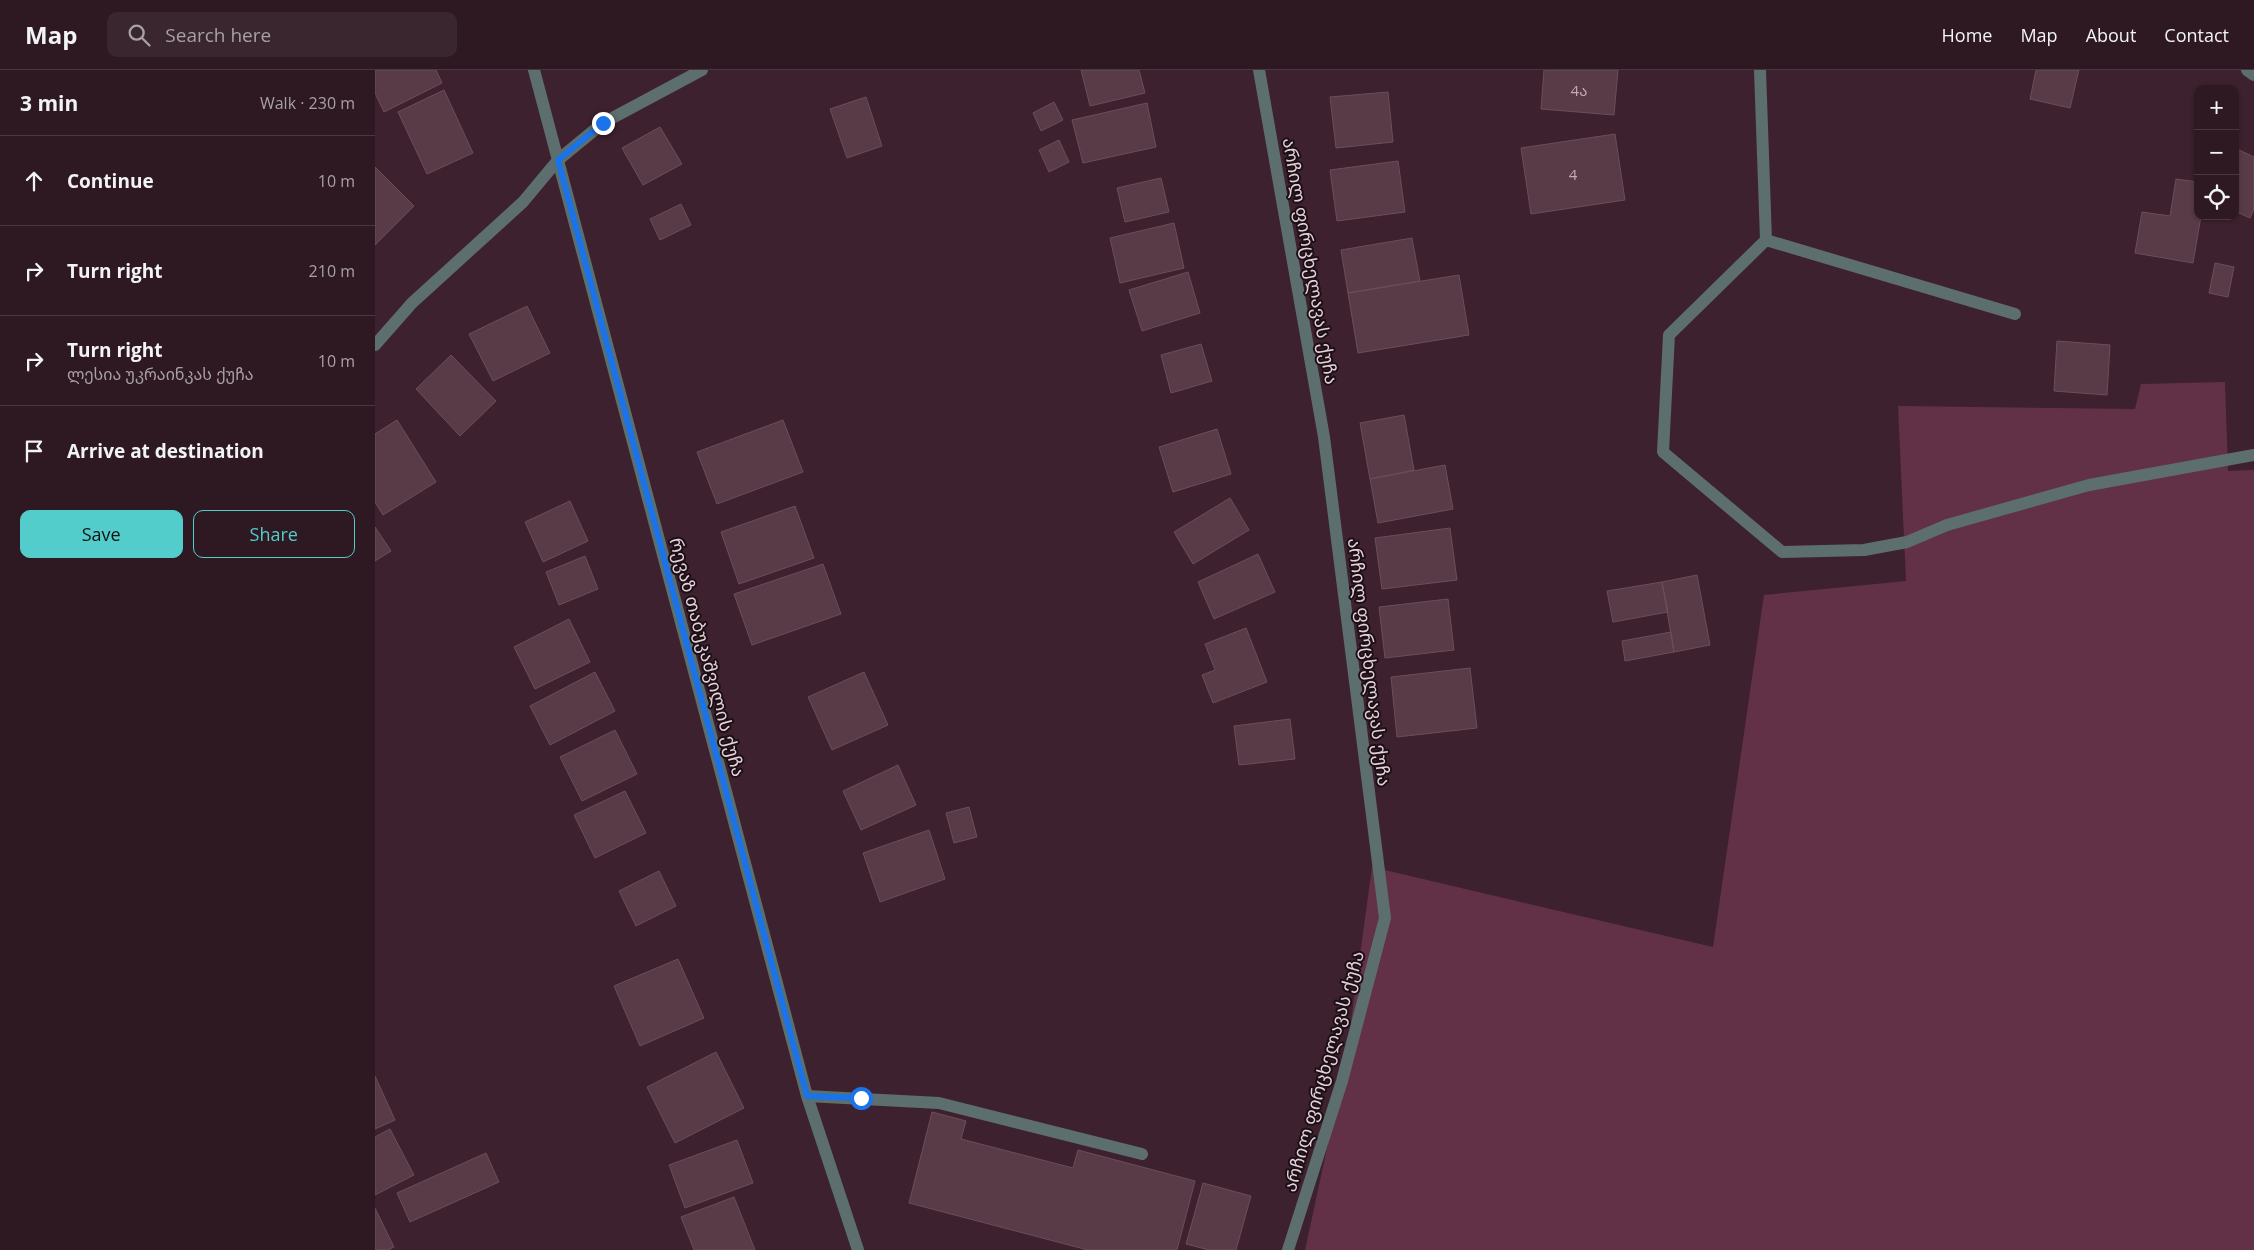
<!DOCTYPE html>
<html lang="en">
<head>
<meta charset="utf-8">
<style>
  body { margin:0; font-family:"Open Sans","Noto Sans Georgian",sans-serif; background:#3a262f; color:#f1f3f6 }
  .controls { position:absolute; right:15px; top:15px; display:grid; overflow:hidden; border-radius:10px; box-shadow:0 1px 4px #0004 }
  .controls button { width:45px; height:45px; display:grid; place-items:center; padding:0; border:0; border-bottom:1px solid #493840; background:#2e1922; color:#f1f3f6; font:25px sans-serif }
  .stop { position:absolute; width:15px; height:15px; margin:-11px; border:4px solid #1a73e8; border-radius:50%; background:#fff }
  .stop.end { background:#1a73e8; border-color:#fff; box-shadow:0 1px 5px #0008 }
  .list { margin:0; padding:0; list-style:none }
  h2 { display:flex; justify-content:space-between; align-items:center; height:65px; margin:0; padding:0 20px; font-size:21px }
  h2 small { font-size:16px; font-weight:400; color:#a7a0a5 }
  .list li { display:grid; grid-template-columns:32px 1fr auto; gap:15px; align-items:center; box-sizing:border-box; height:90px; padding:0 20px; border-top:1px solid #493840 }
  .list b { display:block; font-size:19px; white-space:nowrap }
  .list p { margin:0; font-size:16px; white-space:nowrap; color:#a7a0a5 }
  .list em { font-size:16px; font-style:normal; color:#a7a0a5 }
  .actions { display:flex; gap:10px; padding:15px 20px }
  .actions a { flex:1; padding:11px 0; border:1px solid #53cdcb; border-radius:10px; text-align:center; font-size:18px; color:#53cdcb }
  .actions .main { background:#53cdcb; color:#111 }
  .icon { flex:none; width:28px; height:28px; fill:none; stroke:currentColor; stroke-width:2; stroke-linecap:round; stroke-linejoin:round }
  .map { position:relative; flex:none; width:1879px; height:1180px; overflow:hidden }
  header { display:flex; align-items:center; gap:30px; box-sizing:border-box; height:70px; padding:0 25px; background:#2e1922; border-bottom:1px solid #493840 }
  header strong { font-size:24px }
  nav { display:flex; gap:28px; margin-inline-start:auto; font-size:18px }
  .search { width:350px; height:45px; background:#3a262f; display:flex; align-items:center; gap:12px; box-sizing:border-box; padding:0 18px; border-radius:10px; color:#a7a0a5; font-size:19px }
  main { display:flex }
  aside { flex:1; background:#2e1922 }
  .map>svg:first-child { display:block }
</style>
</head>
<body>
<header>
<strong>Map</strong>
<div class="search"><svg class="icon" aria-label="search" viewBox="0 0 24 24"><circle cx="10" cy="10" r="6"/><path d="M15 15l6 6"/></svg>Search here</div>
<nav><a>Home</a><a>Map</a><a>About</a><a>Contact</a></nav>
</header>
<main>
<aside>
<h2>3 min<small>Walk · 230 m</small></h2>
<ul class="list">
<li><svg class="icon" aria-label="ahead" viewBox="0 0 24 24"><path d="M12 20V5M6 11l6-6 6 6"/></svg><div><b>Continue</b></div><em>10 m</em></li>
<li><svg class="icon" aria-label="right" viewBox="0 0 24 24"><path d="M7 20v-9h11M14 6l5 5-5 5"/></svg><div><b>Turn right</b></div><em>210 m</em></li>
<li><svg class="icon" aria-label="right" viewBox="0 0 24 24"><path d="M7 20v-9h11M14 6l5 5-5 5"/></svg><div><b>Turn right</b><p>ლესია უკრაინკას ქუჩა</p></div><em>10 m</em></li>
<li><svg class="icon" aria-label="arrive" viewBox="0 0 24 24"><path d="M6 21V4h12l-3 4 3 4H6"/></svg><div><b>Arrive at destination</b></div></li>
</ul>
<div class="actions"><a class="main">Save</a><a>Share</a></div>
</aside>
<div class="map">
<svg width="1879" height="1180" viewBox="0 0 1879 1180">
  <rect width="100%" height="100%" fill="#3d212e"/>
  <path fill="#623148" d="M1850,312L1853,401L1879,400V1180H930L970,995L997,797L1338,877L1389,525L1531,511L1523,336L1760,339L1766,314Z"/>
  <path fill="#593a47" stroke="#6e4d5b" d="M0,0H61L67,13L9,42L0,23Z
    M706,0H764L770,23L715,36Z
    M1169,0H1243L1239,45L1166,39Z
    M1661,0H1704L1695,38L1655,29Z
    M69,20L98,83L52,104L23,42Z
    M1013,22L1018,72L961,78L955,27Z
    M491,27L507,76L472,88L455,39Z
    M679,32L688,50L666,61L658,43Z
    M772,33L781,77L708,93L697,50Z
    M285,57L307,94L268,115L247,78Z
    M1240,64L1250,130L1156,144L1146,78Z
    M684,70L694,92L674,102L664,80Z
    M1860,78L1879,87V139L1875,148L1860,141Z
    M1023,91L1030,142L962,151L955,100Z
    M0,97L39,136L0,175Z
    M786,108L794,142L750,152L742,118Z
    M1801,109L1823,112V146H1826L1818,193L1760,183L1767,142L1795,146Z
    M306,134L316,155L285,170L275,149Z
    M799,153L809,198L745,213L735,168Z
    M1037,168L1045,211L973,223L966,180Z
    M1840,193L1859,197L1853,227L1834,223Z
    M813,202L825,243L767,261L754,220Z
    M1084,205L1094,265L983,283L973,223Z
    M152,236L175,283L118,311L94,264Z
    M1682,271L1735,275L1732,325L1679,321Z
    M826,274L837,311L796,323L786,285Z
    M76,285L121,331L85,366L41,319Z
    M1029,345L1039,400L995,409L985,353Z
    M22,350L61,412L8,445L0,432V364Z
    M408,350L428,402L342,434L322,382Z
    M842,359L856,404L798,422L784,377Z
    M1070,395L1078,439L1003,453L995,409Z
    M855,428L874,460L818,494L799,462Z
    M195,431L213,471L168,492L150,452Z
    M420,436L439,488L364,514L346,462Z
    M0,457L16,481L0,491Z
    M1075,458L1082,510L1007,519L1000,468Z
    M883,484L900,522L839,549L823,512Z
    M210,486L223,519L184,535L171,502Z
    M448,494L466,544L377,575L359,524Z
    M1322,505L1335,575L1299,582L1287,512Z
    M1287,512L1293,542L1238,552L1232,521Z
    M1073,529L1079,580L1010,588L1004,537Z
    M194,549L215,592L160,619L139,577Z
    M871,558L892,612L838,633L827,605L840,600L830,574Z
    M1296,562L1299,582L1250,591L1247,571Z
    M1095,598L1102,658L1022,667L1016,607Z
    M220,602L240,641L175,675L155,636Z
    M489,602L513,655L457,680L433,627Z
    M915,649L920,689L864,695L859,656Z
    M240,660L262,704L207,731L185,687Z
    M523,695L541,735L486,760L468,721Z
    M250,721L271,763L220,788L199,745Z
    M594,737L602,767L579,773L571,743Z
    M554,760L570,809L505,832L488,783Z
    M284,801L301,836L261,856L244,821Z
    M303,889L329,948L265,976L239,916Z
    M341,982L369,1038L300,1073L272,1017Z
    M0,1006L20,1050L0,1059Z
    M557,1042L591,1051L586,1069L698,1098L703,1080L820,1111L802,1180H713L534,1133Z
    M15,1059L39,1105L0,1125V1067Z
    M362,1070L378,1113L310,1138L294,1095Z
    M111,1083L124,1112L35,1152L22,1123Z
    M828,1113L876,1126L861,1180H834L811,1174Z
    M359,1127L380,1180H319L306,1147Z
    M0,1138L19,1177L13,1180H0Z"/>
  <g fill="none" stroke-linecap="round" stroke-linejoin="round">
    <path stroke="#5c6e6e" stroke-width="12" d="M159,0L432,1026L483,1180
      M884,0L949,367L1010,848L967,1011L913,1180
      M1385,0L1391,170
      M1872,0L1879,5
      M1391,170L1294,265L1288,382L1407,482L1489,480L1532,472L1572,455L1714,415L1879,385
      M1391,170L1640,244
      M0,275L37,233L148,132L183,90L228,53L327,0
      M432,1026L564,1033L767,1084"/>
  </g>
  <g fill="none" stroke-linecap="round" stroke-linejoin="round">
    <path stroke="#1a73e8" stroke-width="6" d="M228,53L183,90L432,1026L486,1028"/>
  </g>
  <g text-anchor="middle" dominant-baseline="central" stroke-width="4" stroke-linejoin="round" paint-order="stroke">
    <g font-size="15" fill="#c2abb4">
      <text x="1204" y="20">4ა</text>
      <text x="1198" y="104">4</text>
    </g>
    <g font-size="18" fill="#e5d1d9" stroke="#1c0f15">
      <text transform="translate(936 191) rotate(80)">არჩილ ფირცხელავას ქუჩა</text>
      <text transform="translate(333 587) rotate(75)">რევაზ თაბუკაშვილის ქუჩა</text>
      <text transform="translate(995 592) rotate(83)">არჩილ ფირცხელავას ქუჩა</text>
      <text transform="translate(948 1001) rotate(-74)">არჩილ ფირცხელავას ქუჩა</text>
    </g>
  </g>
</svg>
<div class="controls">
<button>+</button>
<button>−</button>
<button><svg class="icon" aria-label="locate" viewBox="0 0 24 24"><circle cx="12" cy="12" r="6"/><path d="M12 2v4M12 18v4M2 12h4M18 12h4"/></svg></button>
</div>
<div class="stop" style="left:486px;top:1028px"></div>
<div class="stop end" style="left:228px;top:53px"></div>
</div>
</main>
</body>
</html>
